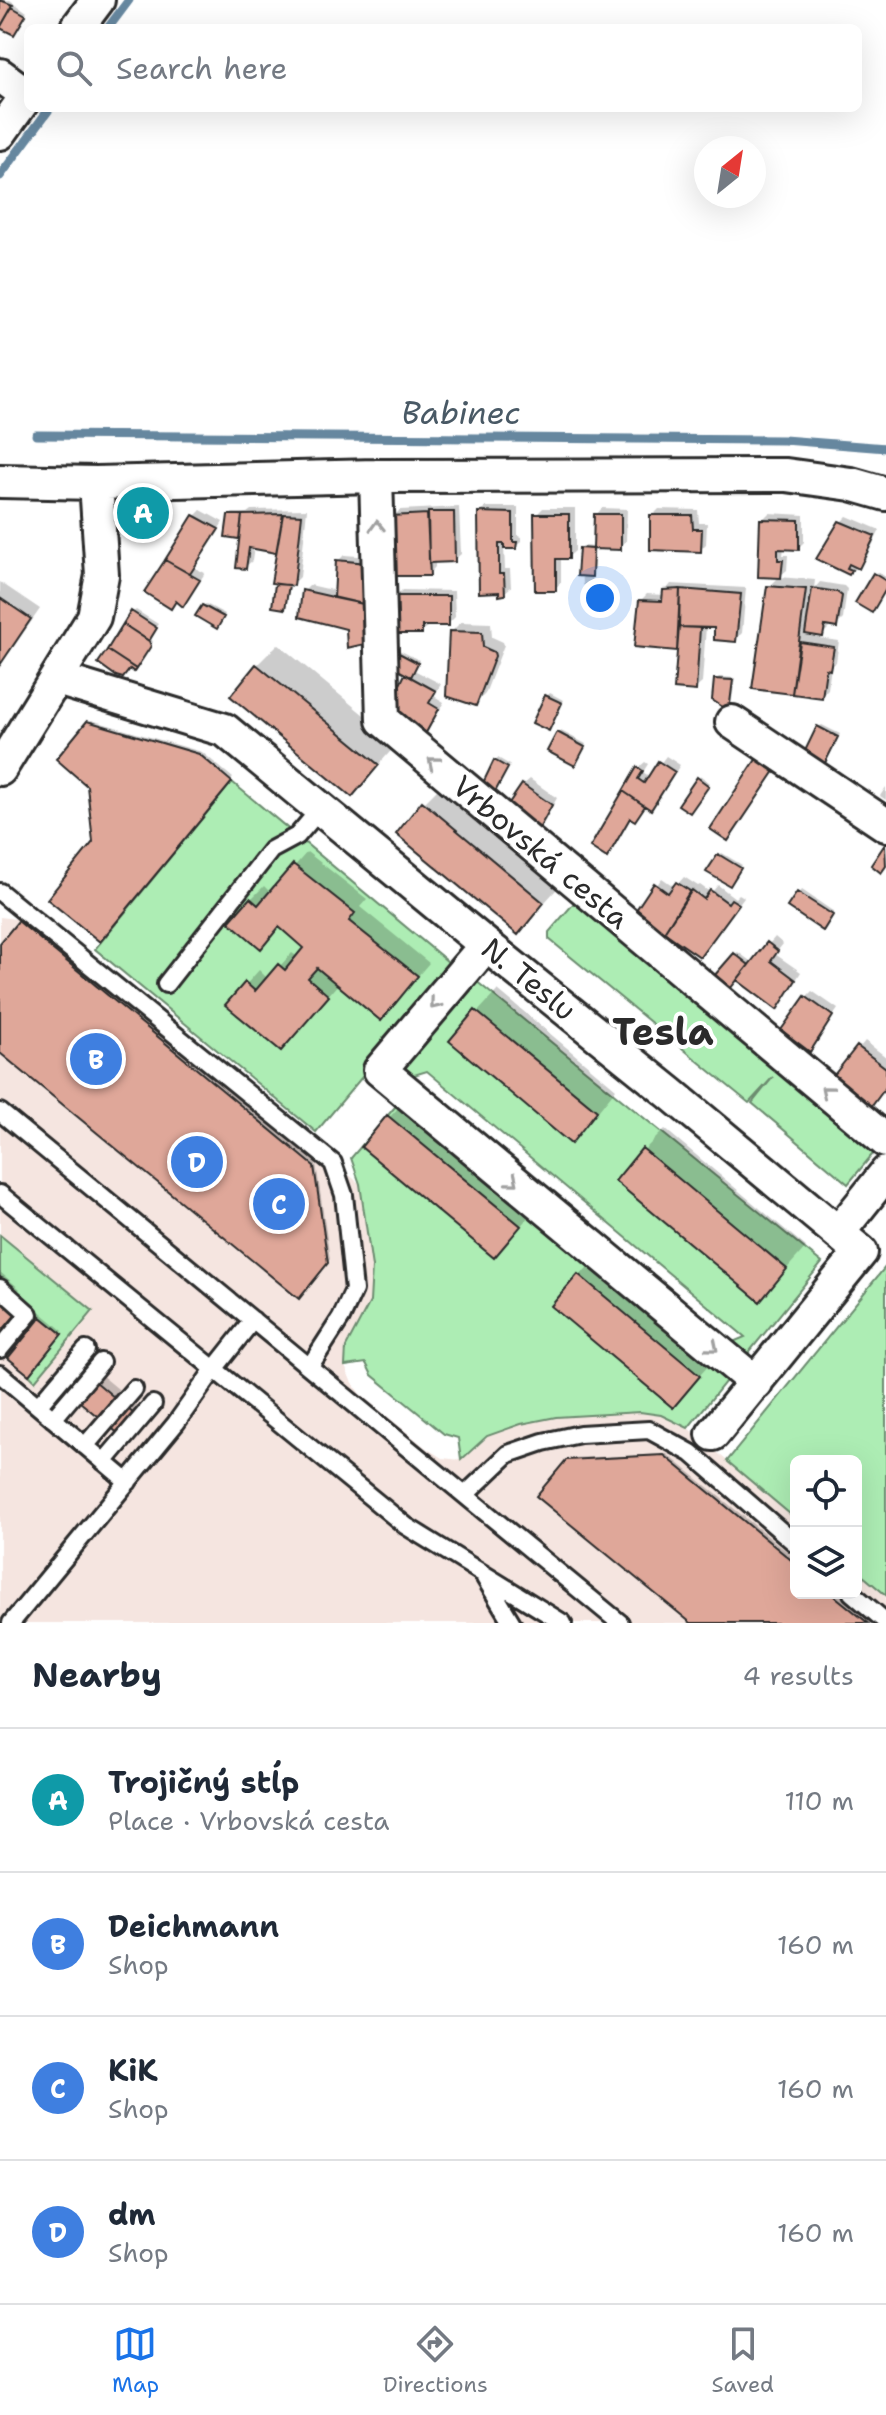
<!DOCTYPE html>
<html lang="en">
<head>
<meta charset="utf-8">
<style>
  body { margin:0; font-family:"Shantell Sans",sans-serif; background:#f2f2f3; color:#1f2937 }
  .controls { position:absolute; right:24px; bottom:24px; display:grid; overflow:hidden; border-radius:12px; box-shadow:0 8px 32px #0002 }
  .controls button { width:72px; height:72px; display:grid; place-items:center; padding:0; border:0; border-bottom:2px solid #e0e1e3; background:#fff; color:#1f2937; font:40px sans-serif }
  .compass { position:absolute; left:694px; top:136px; width:72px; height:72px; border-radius:50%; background:#fff; box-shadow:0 8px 32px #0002; rotate:30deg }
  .you { position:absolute; left:600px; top:598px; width:28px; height:28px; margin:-20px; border:6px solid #fff; border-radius:50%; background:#1a73e8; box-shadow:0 0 0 12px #1a73e833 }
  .badge { display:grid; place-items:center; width:52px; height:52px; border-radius:50%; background:#1a73e8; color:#fff; font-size:26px; font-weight:700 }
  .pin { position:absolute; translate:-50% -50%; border:4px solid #fff; box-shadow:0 2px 8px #0006 }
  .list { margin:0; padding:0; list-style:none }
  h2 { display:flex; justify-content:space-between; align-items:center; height:104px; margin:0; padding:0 32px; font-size:34px }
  h2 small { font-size:26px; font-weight:400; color:#747a83 }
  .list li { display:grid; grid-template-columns:52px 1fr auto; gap:24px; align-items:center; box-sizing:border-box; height:144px; padding:0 32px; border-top:2px solid #e0e1e3 }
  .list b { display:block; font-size:30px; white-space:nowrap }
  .list p { margin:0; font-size:26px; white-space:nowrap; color:#747a83 }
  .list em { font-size:26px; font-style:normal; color:#747a83 }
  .icon { flex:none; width:44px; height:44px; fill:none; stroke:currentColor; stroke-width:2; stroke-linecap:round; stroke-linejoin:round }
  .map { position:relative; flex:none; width:886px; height:1623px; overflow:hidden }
  .search { position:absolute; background:#fff; box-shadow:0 8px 32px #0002; left:24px; right:24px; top:24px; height:88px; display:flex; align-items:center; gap:20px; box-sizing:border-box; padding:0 28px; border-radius:12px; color:#747a83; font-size:30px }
  .sheet { height:680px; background:#fff }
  nav { display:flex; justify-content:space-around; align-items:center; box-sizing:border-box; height:112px; border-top:2px solid #e0e1e3; background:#fff; font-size:22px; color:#747a83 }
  nav a { display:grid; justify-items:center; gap:4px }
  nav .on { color:#1a73e8 }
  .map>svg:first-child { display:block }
</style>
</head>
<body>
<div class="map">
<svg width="886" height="1623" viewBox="0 0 886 1623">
  <rect width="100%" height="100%" fill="#fff"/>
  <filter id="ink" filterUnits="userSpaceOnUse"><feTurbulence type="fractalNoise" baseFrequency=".0125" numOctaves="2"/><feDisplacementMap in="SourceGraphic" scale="16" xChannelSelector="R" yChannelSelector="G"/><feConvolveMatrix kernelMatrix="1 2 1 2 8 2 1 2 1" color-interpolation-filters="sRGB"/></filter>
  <g filter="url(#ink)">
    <path fill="#f5e5e0" d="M0,917L47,923L360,1184L372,1267L370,1302L346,1347L345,1366L351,1381L360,1394L426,1448L442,1458L461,1460L487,1436L521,1424L556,1417L640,1412L661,1415L688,1428L796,1519V1593H856V1570L886,1595V1623H0Z"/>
    <path fill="#adedb4" stroke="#6c8c70" stroke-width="2" d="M232,782L454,967L316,1132L95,949Z
      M580,896L877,1149L848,1184L752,1103L773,1077L749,1103L549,939V932Z
      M470,976L822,1263L737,1367L716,1349L745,1337L427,1071L404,1078L398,1056Z
      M401,1100L730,1376L688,1428L661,1415L640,1412L556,1417L521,1424L487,1436L461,1460L458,1438L444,1434L416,1411L372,1375L366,1363L345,1366L346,1347L370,1302L372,1267L360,1184L351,1158Z
      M0,1235L93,1311L35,1381L29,1375L62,1334L16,1296L18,1292L0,1277Z
      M886,1266V1595L856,1570V1461H796V1519L727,1461Z"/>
    <path fill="#0003" d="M10,0L27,12L13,33L0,24V1Z
      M39,20L49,28H34Z
      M459,507L461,554L454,560L435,561V567L429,574L393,517L400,510Z
      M486,507H518V536L522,537V541L515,547H504L505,569H510L511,587L504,593L480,513Z
      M543,508H575V551L568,557H561V582L555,589L536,515Z
      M602,508L627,509L626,541L620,548L595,547L592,583L589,586L583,585L581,548L583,546L595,547L596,515Z
      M307,509L300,577L293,584L290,583L287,604L284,607L275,606L278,551L254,547L252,561L245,567L242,534L239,537L230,515L233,513H247L251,510Z
      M659,509L698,510L699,523H707L706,544L700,550L652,516Z
      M201,510L223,522L195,568L205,573L189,598L183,604L178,600L171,606L147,592L195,516Z
      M769,513L804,515V542L798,548L784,547L783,555H788L787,570L779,577L815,580L814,589L820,582L844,586L847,589L843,619L836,626L829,625V628L819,638L839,641L836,662L831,666L828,689L821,696L792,692L769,587L780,576L762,520Z
      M847,516L880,530L865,560L849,573L818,558L840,523Z
      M344,555L372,557L348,627L304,591L310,585L336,591L338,561Z
      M877,572L886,577V587L874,574Z
      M0,582L40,609L10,652L0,662Z
      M671,584L746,588L742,633L736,639L716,626H706L702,683L695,689L679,649L636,645L641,600L647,594L664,595L665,591Z
      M597,588L608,589L607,609L604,612L594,591Z
      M402,590L454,591L455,617L448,624L428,626L421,632L395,597Z
      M206,604L225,614L220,624L203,606Z
      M136,610L158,624L150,636L153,642L137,667L133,612Z
      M461,622L491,623L492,637L503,642L504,645L485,694L475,704L451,632Z
      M278,644L398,743L352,794L233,696L257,665Z
      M399,650L419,660L414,670L441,684L434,696L444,702L428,731L422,737L398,694L407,673L397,652Z
      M719,677L735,678L731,706L729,708L716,680Z
      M550,693L563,700L549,729L547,696Z
      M91,720L202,752L233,778L100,939L95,843L89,785L58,759Z
      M822,725L840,734L826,760L819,727Z
      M561,731L586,744L577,761L559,733Z
      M666,756L680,765L657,801L651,808L646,804L635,818L632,816L613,849L606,855L592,847L638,768L645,762L648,764L643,772L650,777Z
      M498,758L510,765L498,787L496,761Z
      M701,776L710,783L693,808L699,779Z
      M530,779L557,798L545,820L538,826L523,785Z
      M445,782L564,881L517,933L424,803Z
      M886,787V800L880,796Z
      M307,852L367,899L360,907L429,963L393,1005L339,983L294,1035L228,1005L259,970L268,979L292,953L298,957L306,947L251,899L264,886L271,893Z
      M722,853L742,865L732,881L719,855Z
      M684,877L698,886L700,885L711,893L718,885L735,898L739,894L744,897L700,955L637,912L662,878L675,887Z
      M802,890L834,912L825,926L790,907Z
      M22,920L316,1163L330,1259L299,1296L0,1050V946Z
      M775,937L783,944L775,954L801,972L783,1001L777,1008L737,978L735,954L738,952L753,963Z
      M498,990L616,1089L591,1120L570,1141L451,1041Z
      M812,991L838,1009L810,1050L806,997Z
      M865,1041L886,1057V1087L837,1075Z
      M410,1095L540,1204L494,1256L363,1146Z
      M665,1129L806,1247L760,1299L644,1150Z
      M600,1255L720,1353L673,1405L579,1276Z
      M0,1272L20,1289L17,1292L63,1331L29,1372L0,1348Z
      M77,1355L152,1417L137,1435L71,1362Z
      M667,1454L796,1559V1593H837L873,1623H694L567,1461L571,1458Z"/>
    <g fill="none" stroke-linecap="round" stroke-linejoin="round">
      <path stroke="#66879f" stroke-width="9" d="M108,28L129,0
        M0,176L50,108
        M36,435L784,440L886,448"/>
    </g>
    <path fill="#dfa799" stroke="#2b2b2b" stroke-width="2" d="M0,0L13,5L1,26L0,25Z
      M12,7L26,15L14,35L0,28Z
      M428,512H454L455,562L429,563Z
      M478,512L513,513V542H517L516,549H504V544H499V574H504L505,595L499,596V592L479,593Z
      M283,514L276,553L249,548L246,569L236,568L242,515Z
      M283,514L302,515L294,586L271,583Z
      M427,514L430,576H394L391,516Z
      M534,514H569V559H556V591H535Z
      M594,514H621V550L593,549Z
      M193,515L219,529L190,574L165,560Z
      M228,515H242L239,539L225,537Z
      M650,515H692L693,529H702L701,552L650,550Z
      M760,519L799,520V550L778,549V560H783L781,578L758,577Z
      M839,521L875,536L859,569L849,564L847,568L852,570L849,575L816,559Z
      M579,548L593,549L592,577L577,576Z
      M165,560L200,580L183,607L176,601L171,609L144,592Z
      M336,560L367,563L368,605L334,598Z
      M873,573L886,581V589L872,613L855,603Z
      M275,584L289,585L285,609L272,607Z
      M767,586L806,589L792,694L752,689Z
      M812,588L837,592L842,596L837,628L825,626L823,637L805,634Z
      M680,589L677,651L634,647L639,600L662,601L663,590Z
      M680,589L741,594L736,642L714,640V628L679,627Z
      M302,590L368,605L369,643L347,648L346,629L299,617Z
      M592,590L606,591L605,614H598L599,610H591Z
      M393,596H449V626H422V634H395Z
      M0,598L31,619L0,665Z
      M202,605L224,617L217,629L195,616Z
      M131,611L157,628L149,641L123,624Z
      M123,624L149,641L151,646L136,669L107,650Z
      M679,627L700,628L696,691L674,689Z
      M449,631L482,632L483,647L494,652L495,656L476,706L446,696Z
      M800,642L834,647L830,670L826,669L822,698L792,694Z
      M107,650L136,669L134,672L130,669L123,678L116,676L98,663Z
      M395,651L418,663L411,677L396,669Z
      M256,664L379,765L352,797L230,696Z
      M405,674L436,691L429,703L439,709L422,740L392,718L396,693Z
      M714,679L733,680L729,711L712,700Z
      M545,695L562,703L549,731L532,723Z
      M87,721L199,754L232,782L100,942L47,899L93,842L87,786L56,759Z
      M817,726L838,737L824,765L803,755Z
      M557,732L585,747L575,766L547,751Z
      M757,758L775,771L728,841L710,829Z
      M494,760L508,768L495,792L482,785Z
      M658,761L675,772L651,810L623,791L637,767L643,771L638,779L644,783Z
      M697,777L709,786L690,813L678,805Z
      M522,784L552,805L539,829L507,806Z
      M623,791L645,806L635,821L630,818L607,858L590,847Z
      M422,801L544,903L518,935L396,834Z
      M885,844L886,866L881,873L871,865Z
      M718,854L741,868L730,886L706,872Z
      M293,864L355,913L349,921L418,976L381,1021L317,968L308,978L329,996L281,1051L225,1005L245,982L255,991L278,964L285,970L303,948L279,927L261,949L229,922L250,898L258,905Z
      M676,882L690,891L664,932L634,913L654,883L668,893Z
      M692,890L704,899L710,890L728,903L731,899L739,904L700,957L664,932Z
      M797,892L833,915L823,931L787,907Z
      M18,921L314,1166L328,1263L299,1299L0,1053V943Z
      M767,942L778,951L771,961L796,980L777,1010L737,980Z
      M734,953L749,965L730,989L714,976Z
      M805,996L833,1016L810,1052L781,1030Z
      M475,1010L597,1111L571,1144L449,1041Z
      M857,1046L886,1068V1087L872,1106L834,1075Z
      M387,1115L521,1226L494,1258L361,1147Z
      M642,1148L787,1269L760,1302L615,1181Z
      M578,1274L700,1376L673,1408L551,1306Z
      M0,1277L19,1293L16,1296L41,1317L8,1358L0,1351Z
      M41,1317L62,1334L29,1375L8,1358Z
      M70,1360L147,1425L131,1444L57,1383Z
      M664,1455L796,1564V1593H831L868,1623H691L536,1496L566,1460Z"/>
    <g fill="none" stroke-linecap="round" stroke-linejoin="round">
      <g stroke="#2b2b2b" stroke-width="22">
        <path id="service" d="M0,892L333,1163L344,1195L354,1290L341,1318L310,1366
          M166,984L271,850L297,836L321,808
          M0,1112L620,1623
          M0,1194L406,1526L563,1623
          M0,1288L29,1314L0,1349
          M0,1374L128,1482
          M38,1406L86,1350
          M53,1419L101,1362
          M85,1446L134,1389
          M104,1462L153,1404
          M466,1494L508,1454L543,1442L580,1434L649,1430L691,1453L796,1544
          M485,1578L512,1623
          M852,1593L886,1622
          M11,1623L176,1423L215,1368L253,1320"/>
      </g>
      <g stroke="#2b2b2b" stroke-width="38">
        <path id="minor" d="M77,28L98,0
          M0,75L27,95
          M0,133L28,94
          M376,476L383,720L886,1141
          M0,481L96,483L376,476L786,475L851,484L886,494
          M57,679L225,730L486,945L670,1093L861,1252L713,1434
          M732,722L886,825
          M0,769L94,617L102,575L96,483
          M486,945L380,1070L756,1383
          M838,1233L886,1173"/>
      </g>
      <use href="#service" stroke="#fff" stroke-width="16"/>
      <use href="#minor" stroke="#fff" stroke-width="32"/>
    </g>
    <defs><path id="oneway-chevron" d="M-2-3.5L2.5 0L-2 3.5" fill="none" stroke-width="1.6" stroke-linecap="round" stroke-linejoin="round" transform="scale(2)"/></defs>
    <g stroke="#a0a0a0">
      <use href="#oneway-chevron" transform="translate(377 526) rotate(-92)"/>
      <use href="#oneway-chevron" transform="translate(433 762) rotate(-140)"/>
      <use href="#oneway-chevron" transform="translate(435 1004) rotate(130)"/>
      <use href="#oneway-chevron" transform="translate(826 1091) rotate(-140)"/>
      <use href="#oneway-chevron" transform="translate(513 1181) rotate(40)"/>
      <use href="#oneway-chevron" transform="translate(713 1347) rotate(40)"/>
    </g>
  </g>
  <g text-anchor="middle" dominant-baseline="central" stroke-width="8" stroke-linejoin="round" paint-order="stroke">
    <g font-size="30" fill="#2b2b2b" stroke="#fff">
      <text transform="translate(541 852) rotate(40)">Vrbovská cesta</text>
      <text transform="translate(529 979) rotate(39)">N. Teslu</text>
    </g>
    <g font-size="32" font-style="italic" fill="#495965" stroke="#fff">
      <text x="461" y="412">Babinec</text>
    </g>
    <g font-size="38" font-weight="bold" fill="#2b2b2b" stroke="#fff">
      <text x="663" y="1031">Tesla</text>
    </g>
  </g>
</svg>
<div class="controls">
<button><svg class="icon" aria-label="locate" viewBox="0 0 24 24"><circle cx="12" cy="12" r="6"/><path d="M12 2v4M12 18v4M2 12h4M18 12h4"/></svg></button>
<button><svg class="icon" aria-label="layers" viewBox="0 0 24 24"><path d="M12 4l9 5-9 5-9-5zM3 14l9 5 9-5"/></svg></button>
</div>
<svg class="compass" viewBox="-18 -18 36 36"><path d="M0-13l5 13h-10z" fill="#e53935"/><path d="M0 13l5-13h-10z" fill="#747a83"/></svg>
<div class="you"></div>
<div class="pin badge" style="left:143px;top:513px;background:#0f9aa8">A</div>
<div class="pin badge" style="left:96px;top:1059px;background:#3f7fe0">B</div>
<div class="pin badge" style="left:279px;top:1204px;background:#3f7fe0">C</div>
<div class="pin badge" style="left:197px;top:1162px;background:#3f7fe0">D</div>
<div class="search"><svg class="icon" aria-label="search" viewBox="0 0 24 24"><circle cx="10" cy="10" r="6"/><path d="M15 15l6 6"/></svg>Search here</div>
</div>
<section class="sheet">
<h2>Nearby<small>4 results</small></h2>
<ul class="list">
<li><span class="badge" style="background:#0f9aa8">A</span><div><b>Trojičný stĺp</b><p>Place · Vrbovská cesta</p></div><em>110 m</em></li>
<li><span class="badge" style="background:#3f7fe0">B</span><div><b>Deichmann</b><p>Shop</p></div><em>160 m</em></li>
<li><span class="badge" style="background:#3f7fe0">C</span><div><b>KiK</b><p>Shop</p></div><em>160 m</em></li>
<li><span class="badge" style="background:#3f7fe0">D</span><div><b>dm</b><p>Shop</p></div><em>160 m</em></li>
</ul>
</section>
<nav>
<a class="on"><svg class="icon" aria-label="map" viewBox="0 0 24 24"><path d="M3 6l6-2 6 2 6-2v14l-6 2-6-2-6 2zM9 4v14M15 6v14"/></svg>Map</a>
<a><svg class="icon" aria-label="directions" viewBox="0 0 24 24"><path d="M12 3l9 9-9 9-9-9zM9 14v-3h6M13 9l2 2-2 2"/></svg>Directions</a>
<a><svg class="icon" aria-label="saved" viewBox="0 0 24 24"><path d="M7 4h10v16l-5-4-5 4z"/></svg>Saved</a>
</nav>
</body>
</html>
